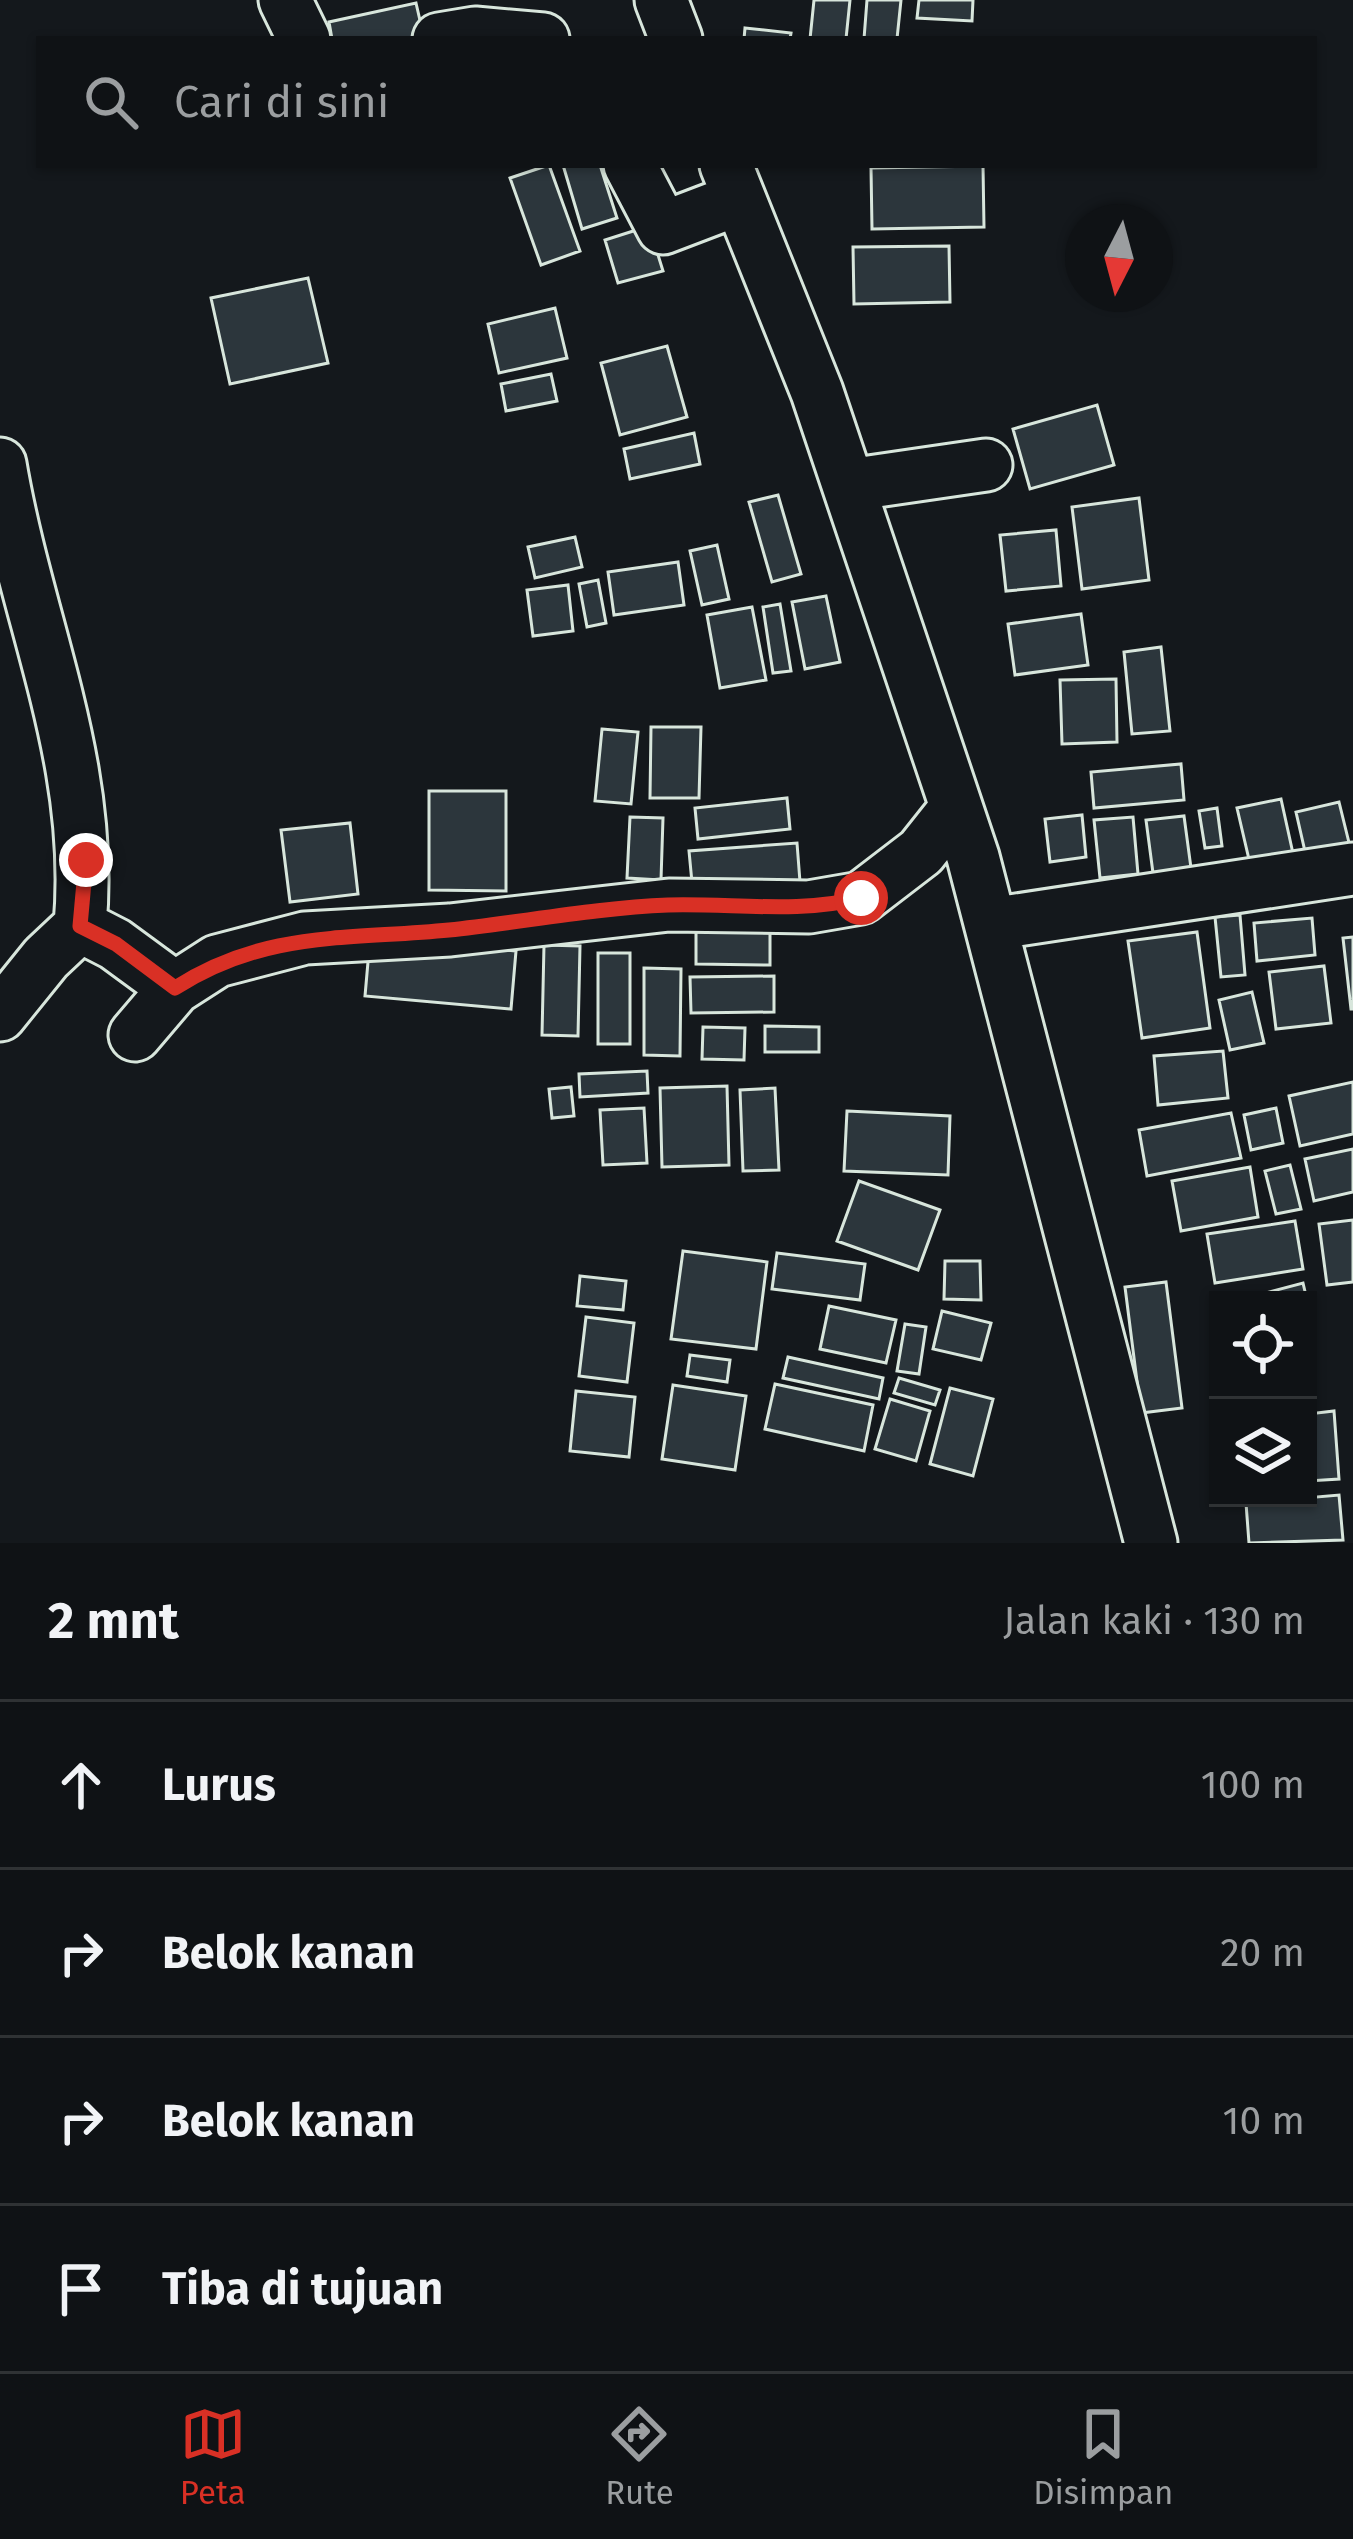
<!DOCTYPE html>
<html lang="id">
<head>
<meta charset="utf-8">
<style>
  body { margin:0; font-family:"Fira Sans",sans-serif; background:#181b1e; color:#f1f3f6 }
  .controls { position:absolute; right:36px; bottom:36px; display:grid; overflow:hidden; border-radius:0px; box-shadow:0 3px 9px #0004 }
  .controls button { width:108px; height:108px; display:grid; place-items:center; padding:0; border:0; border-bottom:3px solid #2f3234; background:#0f1215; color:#f1f3f6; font:60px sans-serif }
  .compass { position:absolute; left:1065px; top:204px; width:108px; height:108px; border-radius:50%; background:#0f1215; box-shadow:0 3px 9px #0004; rotate:186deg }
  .stop { position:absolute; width:36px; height:36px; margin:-27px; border:9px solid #d93025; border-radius:50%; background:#fff }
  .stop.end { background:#d93025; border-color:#fff; box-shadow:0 3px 12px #0008 }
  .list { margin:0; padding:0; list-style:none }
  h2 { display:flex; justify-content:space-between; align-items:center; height:156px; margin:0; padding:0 48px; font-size:51px }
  h2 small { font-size:39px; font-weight:400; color:#9b9ea0 }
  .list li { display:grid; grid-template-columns:78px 1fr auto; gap:36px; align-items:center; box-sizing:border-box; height:168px; padding:0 48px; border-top:3px solid #2f3234 }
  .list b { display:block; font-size:45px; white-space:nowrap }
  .list em { font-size:39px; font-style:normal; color:#9b9ea0 }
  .icon { flex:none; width:66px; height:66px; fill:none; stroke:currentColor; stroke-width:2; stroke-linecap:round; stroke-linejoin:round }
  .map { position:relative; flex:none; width:1353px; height:1543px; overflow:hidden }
  .search { position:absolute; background:#0f1215; box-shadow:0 3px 9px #0004; left:36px; right:36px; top:36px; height:132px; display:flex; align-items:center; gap:30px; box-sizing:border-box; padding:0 42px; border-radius:0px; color:#9b9ea0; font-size:45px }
  .sheet { height:828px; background:#0f1215 }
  nav { display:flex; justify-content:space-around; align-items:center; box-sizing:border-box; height:168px; border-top:3px solid #2f3234; background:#0f1215; font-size:33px; color:#9b9ea0 }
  nav a { display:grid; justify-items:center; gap:6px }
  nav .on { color:#d93025 }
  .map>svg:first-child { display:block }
</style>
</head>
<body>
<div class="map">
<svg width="1353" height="1543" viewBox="0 0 1353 1543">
  <rect width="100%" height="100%" fill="#14181c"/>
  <path fill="#2c363c" stroke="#d8e6dc" stroke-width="3" d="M814,0H850L846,39H810Z
    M867,0H901L897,39H864Z
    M919,0H973L972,21L917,18Z
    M416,3L424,38L332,39L329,22Z
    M745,28L791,33L790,39H744Z
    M549,165L580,251L541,265L510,178Z
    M563,165H600L617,218L582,229Z
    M983,166L984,227L872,229L871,168Z
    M649,226L663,271L618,283L605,240Z
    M949,246L950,302L854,304L853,247Z
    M308,278L328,363L230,384L211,298Z
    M555,308L567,358L499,373L488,324Z
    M667,346L687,417L620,435L601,363Z
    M551,374L557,401L506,411L501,384Z
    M1097,405L1114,465L1030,489L1013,429Z
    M694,433L700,464L630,479L624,449Z
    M778,495L801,574L772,582L749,502Z
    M1139,498L1149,580L1082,589L1072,507Z
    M1056,530L1061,586L1006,591L1000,535Z
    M575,537L582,567L535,578L528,547Z
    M717,545L729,599L702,605L690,551Z
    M678,562L684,605L614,615L608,572Z
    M598,580L606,623L587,627L579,584Z
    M568,585L573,631L533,636L527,590Z
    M826,596L840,662L805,669L792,602Z
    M780,604L791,671L773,673L763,607Z
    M752,607L766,680L720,688L707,615Z
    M1081,614L1088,665L1015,675L1008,624Z
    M1161,647L1170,731L1132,734L1124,652Z
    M1116,679L1117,742L1062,744L1060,680Z
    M651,727H701L699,798H650Z
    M602,729L638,732L631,804L595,801Z
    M1181,764L1184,800L1094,808L1091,772Z
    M429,791H506V891L429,890Z
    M787,798L790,829L698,839L695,808Z
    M1281,799L1294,858L1251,868L1237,808Z
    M1339,802L1353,859L1309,869L1296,812Z
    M1217,808L1222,846L1205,848L1199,811Z
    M1082,815L1086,857L1050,862L1045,819Z
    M1184,816L1191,868L1153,873L1146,820Z
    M630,817L663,818L661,880L627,878Z
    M1133,817L1138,874L1100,878L1094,820Z
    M350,823L358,894L290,902L281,830Z
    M797,843L801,895L694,904L689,851Z
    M1240,915L1245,975L1221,977L1215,917Z
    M1312,918L1315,955L1257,961L1254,923Z
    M696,919L770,920V965L696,964Z
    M1197,932L1210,1028L1142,1038L1128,941Z
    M1353,937V1009H1351L1343,938Z
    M370,939L516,951L511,1009L365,996Z
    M544,945L580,946L578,1036L542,1035Z
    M598,953H630V1044H598Z
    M1324,966L1331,1023L1276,1029L1269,972Z
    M644,968L681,969L680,1056L644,1055Z
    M774,976V1012L691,1013L690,977Z
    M1252,992L1264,1043L1230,1050L1219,1000Z
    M765,1026L819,1027V1052H765Z
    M703,1027L745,1028L744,1060L702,1059Z
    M1223,1051L1228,1098L1158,1105L1154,1056Z
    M647,1071L648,1093L580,1097L579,1074Z
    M1353,1082V1134L1300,1146L1289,1096Z
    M727,1086L729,1165L662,1167L660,1088Z
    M571,1087L574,1116L552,1118L549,1089Z
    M775,1088L779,1170L743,1171L740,1090Z
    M644,1108L647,1163L603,1165L600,1110Z
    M1276,1108L1283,1143L1251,1150L1244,1115Z
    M847,1111L950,1116L948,1175L844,1171Z
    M1231,1113L1241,1158L1147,1176L1139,1130Z
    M1353,1149V1192L1314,1201L1305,1159Z
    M1290,1165L1301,1209L1276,1214L1265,1171Z
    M1250,1167L1258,1217L1181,1231L1172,1181Z
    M859,1181L940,1210L918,1270L837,1241Z
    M1353,1220V1282L1327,1285L1319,1224Z
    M1295,1221L1303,1269L1215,1283L1207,1234Z
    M683,1251L767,1262L756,1349L671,1339Z
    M777,1253L865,1264L860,1300L772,1289Z
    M945,1261H980L981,1300L944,1299Z
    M580,1276L626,1281L623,1310L577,1306Z
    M1166,1282L1182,1408L1141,1413L1125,1287Z
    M1303,1283L1307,1300H1259L1258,1295Z
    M829,1306L896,1320L886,1363L820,1349Z
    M942,1311L991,1323L981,1360L933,1349Z
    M586,1317L634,1323L627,1382L579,1376Z
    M905,1324L926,1327L919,1374L897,1371Z
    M690,1355L730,1360L727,1382L687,1376Z
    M788,1357L883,1378L879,1399L783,1378Z
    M899,1378L940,1390L935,1405L894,1393Z
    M775,1384L873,1405L864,1451L765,1429Z
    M673,1385L746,1396L735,1470L662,1459Z
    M950,1388L993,1399L973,1476L930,1464Z
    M576,1391L635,1397L629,1457L570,1451Z
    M890,1399L930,1411L916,1461L875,1449Z
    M1334,1411L1339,1479L1308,1481V1414Z
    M1339,1495L1343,1540L1249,1543L1246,1503Z"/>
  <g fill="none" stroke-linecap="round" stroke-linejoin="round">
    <g stroke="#d8e6dc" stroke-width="57">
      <path id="minor" d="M285,0L304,39
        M661,0L676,39
        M439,39L475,33L543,39
        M630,165L663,228L739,199
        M726,165L817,392L973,857L1151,1543
        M0,464C27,624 95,761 80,926
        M849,485L986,465
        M991,924L1353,869
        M0,1015L46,958L80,926L115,944L175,988
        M135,1035L175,988L217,961L305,938L450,930L669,905L809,907L861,898L921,852L956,808"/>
    </g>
    <use href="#minor" stroke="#14181c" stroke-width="51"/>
  </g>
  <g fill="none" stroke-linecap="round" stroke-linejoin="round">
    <path stroke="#d93025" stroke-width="15" d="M86,860L80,926L116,944L175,988C266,930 347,940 449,930C523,922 595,908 668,905C733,903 798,914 861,898"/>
  </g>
</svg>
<div class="controls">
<button><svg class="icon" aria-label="locate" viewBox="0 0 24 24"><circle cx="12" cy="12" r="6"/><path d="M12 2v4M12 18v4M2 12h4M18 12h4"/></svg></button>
<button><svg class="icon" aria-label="layers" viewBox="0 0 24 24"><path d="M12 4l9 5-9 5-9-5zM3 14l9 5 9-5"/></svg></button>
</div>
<svg class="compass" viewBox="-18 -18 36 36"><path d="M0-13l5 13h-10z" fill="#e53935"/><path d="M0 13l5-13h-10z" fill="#9b9ea0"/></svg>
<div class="stop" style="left:861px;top:898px"></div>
<div class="stop end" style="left:86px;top:860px"></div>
<div class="search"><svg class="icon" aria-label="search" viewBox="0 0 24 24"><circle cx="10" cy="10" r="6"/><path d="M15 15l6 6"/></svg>Cari di sini</div>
</div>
<section class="sheet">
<h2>2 mnt<small>Jalan kaki · 130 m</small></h2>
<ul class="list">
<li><svg class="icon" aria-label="ahead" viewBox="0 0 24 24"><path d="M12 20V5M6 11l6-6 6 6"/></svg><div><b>Lurus</b></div><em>100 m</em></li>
<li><svg class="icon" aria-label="right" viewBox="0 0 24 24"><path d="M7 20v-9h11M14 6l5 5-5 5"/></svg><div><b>Belok kanan</b></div><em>20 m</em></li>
<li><svg class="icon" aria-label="right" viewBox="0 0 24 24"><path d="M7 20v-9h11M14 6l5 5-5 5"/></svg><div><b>Belok kanan</b></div><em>10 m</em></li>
<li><svg class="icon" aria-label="arrive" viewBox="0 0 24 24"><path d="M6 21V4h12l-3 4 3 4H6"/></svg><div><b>Tiba di tujuan</b></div></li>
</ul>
</section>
<nav>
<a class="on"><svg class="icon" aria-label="map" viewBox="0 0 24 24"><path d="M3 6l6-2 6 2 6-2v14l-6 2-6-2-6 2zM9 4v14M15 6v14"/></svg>Peta</a>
<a><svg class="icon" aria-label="directions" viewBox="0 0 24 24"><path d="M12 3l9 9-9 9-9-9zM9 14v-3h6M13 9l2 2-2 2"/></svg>Rute</a>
<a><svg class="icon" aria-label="saved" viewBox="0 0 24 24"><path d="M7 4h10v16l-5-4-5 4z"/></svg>Disimpan</a>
</nav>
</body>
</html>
